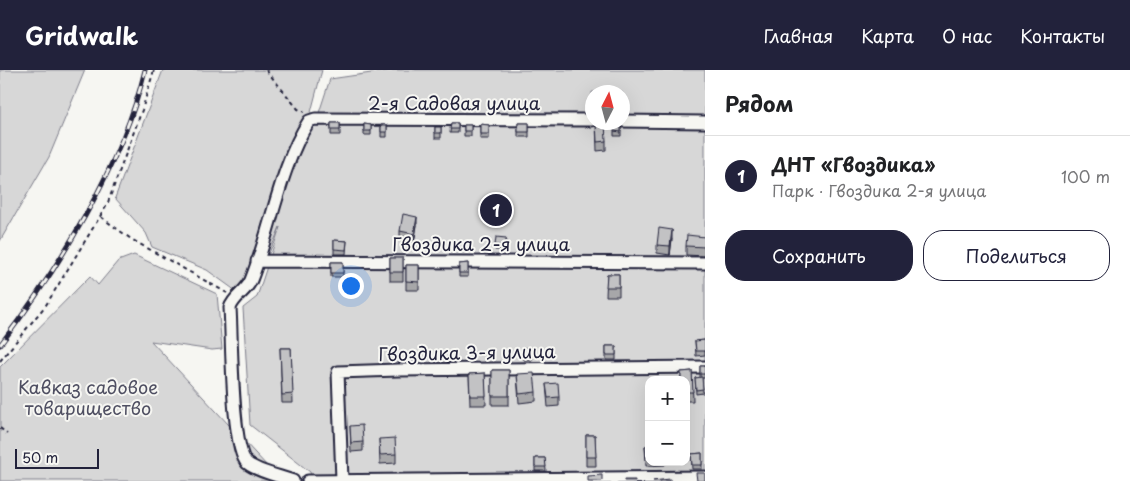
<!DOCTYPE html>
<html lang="ru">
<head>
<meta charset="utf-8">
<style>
  body { margin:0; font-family:"Playpen Sans",sans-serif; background:#f2f2f2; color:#202124 }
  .controls { position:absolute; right:15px; bottom:15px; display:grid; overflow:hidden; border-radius:10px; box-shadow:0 5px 20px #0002 }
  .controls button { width:45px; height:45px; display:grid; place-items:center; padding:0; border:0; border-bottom:1px solid #e0e0e0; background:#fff; color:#202124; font:25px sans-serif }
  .compass { position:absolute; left:585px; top:15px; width:45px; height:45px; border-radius:50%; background:#fff; box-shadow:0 5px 20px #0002; rotate:6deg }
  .scale { position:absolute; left:15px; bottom:12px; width:84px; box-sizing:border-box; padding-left:5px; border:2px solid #22223b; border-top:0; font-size:14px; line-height:18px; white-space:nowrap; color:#22223b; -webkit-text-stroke:4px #f6f6f2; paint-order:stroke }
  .you { position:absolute; left:350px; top:215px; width:18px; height:18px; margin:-12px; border:4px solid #fff; border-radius:50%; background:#1a73e8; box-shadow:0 0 0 8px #1a73e833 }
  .badge { display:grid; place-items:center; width:32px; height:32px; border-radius:50%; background:#22223b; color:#fff; font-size:16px; font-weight:700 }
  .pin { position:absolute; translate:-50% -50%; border:2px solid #fff; box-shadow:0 1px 5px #0006 }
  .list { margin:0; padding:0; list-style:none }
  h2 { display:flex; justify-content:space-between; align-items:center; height:65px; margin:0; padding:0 20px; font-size:21px }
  h2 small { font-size:16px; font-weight:400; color:#757577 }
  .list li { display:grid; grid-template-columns:32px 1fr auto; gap:15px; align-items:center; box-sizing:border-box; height:80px; padding:0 20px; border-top:1px solid #e0e0e0 }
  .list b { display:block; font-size:19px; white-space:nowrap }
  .list p { margin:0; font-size:16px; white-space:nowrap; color:#757577 }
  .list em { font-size:16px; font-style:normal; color:#757577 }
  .actions { display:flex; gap:10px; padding:15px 20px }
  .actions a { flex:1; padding:11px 0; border:1px solid #22223b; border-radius:20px; text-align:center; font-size:18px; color:#22223b }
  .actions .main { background:#22223b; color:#fff }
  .map { position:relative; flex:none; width:705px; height:411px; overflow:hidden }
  header { display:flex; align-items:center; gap:30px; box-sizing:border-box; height:70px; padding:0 25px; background:#22223b; color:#fff }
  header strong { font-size:24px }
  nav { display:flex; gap:28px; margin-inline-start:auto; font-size:18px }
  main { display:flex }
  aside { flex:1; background:#fff }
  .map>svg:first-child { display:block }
</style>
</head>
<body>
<header>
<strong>Gridwalk</strong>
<nav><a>Главная</a><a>Карта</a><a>О нас</a><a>Контакты</a></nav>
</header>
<main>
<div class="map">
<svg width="705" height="411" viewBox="0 0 705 411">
  <rect width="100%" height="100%" fill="#f6f6f2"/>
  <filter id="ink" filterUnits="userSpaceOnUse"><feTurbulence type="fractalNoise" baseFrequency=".02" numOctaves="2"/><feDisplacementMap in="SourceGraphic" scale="10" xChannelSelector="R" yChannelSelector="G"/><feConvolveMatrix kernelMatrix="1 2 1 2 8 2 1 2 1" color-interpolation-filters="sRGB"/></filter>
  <g filter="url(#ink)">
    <path fill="#d7d7d7" stroke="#7c7c89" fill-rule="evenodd" d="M0,0H85L49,87L0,171Z
      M163,0H322L310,46L316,52L330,9L392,0H705V411H312L310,402L250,355L243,238L257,227L280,157L267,188L236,221L207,200L152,177L146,163L115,128ZM592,22H622V52H592ZM649,310H686V392H649Z
      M134,185L217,224L222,279L212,280L151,271L281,411H0V297L90,206L98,215L118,191Z"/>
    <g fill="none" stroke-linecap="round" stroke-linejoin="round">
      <g stroke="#22223b" stroke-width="15">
        <path id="minor" d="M622,51L705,52
          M257,191L705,193
          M342,410L338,302L398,300L705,297
          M293,411C280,406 258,402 247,393C231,378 232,264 230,238C234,226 246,222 251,210C271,160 280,96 309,51L315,49L592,50
          M308,411L705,407"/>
      </g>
      <path stroke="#22223b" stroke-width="2" stroke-dasharray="4 4" stroke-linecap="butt" d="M266,0L298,39L304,42
        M101,147L131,169L227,223
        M0,291L46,235L107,135L142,40L154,0
        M0,358L7,364"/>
      <use href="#minor" stroke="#f6f6f2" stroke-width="11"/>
      <g stroke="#22223b" stroke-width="5">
        <path id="rail" d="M0,275C58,200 123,93 145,0"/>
      </g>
      <use href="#rail" stroke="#f6f6f2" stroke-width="3" stroke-dasharray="9" stroke-linecap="butt"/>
    </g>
    <path fill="#a7a7a9" stroke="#22223b" d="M596,52L606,71V80L597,81Z
      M331,53H340V65H331Z
      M451,53H458V63H450Z
      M518,53H529V67H518Z
      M364,54L371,55V65H364Z
      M480,54L489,55V69H480Z
      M381,55H387V67H381Z
      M464,55H471V66H464Z
      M621,55V66H614V61Z
      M435,57H441V68H435Z
      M417,155L414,173L400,170V161Z
      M705,167V186L686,185V176Z
      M506,168V180H495V175Z
      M672,169L670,185L657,183V175Z
      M334,170L347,171L346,184H334Z
      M390,188H403V211H390Z
      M331,192H343V207H331Z
      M468,193V207H459V194Z
      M406,195H419V220H406Z
      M607,204H619V226H606Z
      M705,270V285L696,286L695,271Z
      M606,276H616V290H606Z
      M280,278H291L293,333H282Z
      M524,278H532V290H524Z
      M700,296H705V308H702L703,323L696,324L695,308H700Z
      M492,300H509V335H492Z
      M692,301L693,331H686V310H681V302Z
      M485,303L486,335H470L469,304Z
      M517,304L536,322V331L519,333Z
      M546,314L559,327V336L548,337Z
      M350,356L363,372V381L351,382Z
      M586,365H595L596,396H586Z
      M379,369L396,384V393L380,394Z
      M645,376H649V392H665V395L646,396Z
      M702,383V399H692L691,384Z
      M535,388H545L546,401H535Z"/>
    <path fill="#888889" stroke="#22223b" d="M417,147V155L414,173V164Z
      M672,160V169L670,185V176Z"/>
    <path fill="#c2c2c4" stroke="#22223b" d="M596,52H605L606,71L597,72Z
      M331,53H340V60H331Z
      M451,53H458V59H450Z
      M518,53H529V62H518Z
      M364,54L371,55V61H364Z
      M480,54L489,55V64H480Z
      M381,55H387V62H381Z
      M464,55H471V61H464Z
      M614,55H621V62L614,61Z
      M435,57H441V63H435Z
      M403,144L417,147L414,164L400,161Z
      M659,158L672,160L670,176L657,175Z
      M687,165L705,167V177L686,176Z
      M496,167L506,168V176L495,175Z
      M334,170L347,171L346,180L334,179Z
      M390,188H403V202H390Z
      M331,192H343V203H331Z
      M468,193V203H459V194Z
      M406,195H419V212L406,211Z
      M607,204H619V217H606Z
      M705,270V281H696L695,271Z
      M606,276H616V285H606Z
      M280,278H291L293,324L282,325Z
      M524,278H532V285H524Z
      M700,296H705V304H700Z
      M492,300H509V326H492Z
      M692,301L693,322H686V310H681V302Z
      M485,303L486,326H470L469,304Z
      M534,303L536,322L519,324L517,304Z
      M702,307L703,319L696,320L695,308Z
      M558,313L559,327L548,328L546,314Z
      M362,355L363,372L351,373L350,356Z
      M586,365H595L596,387H586Z
      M395,368L396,384L380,385L379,369Z
      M645,376H649V387H646Z
      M702,383V395H692L691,384Z
      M535,388H545L546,397H535Z
      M696,403H705V411H697Z
      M602,405V411H588V406Z
      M670,409V411H653Z
      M624,410H635V411H624Z"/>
  </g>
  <g text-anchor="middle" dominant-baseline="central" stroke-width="4" stroke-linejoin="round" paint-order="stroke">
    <g font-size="18" fill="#22223b" stroke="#f6f6f2">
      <text x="454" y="32">2-я Садовая улица</text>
      <text x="481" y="173">Гвоздика 2-я улица</text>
      <text transform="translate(467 282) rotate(-1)">Гвоздика 3-я улица</text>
    </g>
    <g font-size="18" fill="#4f4f62" stroke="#f6f6f2">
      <text x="88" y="316">Кавказ садовое<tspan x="88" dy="21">товарищество</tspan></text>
    </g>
  </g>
</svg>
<div class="controls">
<button>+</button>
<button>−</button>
</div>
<svg class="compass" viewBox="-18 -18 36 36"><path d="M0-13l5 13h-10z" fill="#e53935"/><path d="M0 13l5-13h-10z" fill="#757577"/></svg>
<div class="scale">50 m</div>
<div class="you"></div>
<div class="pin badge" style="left:496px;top:140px">1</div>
</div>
<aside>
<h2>Рядом<small></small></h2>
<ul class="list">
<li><span class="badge">1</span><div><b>ДНТ «Гвоздика»</b><p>Парк · Гвоздика 2-я улица</p></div><em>100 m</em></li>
</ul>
<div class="actions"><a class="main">Сохранить</a><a>Поделиться</a></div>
</aside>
</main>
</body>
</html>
